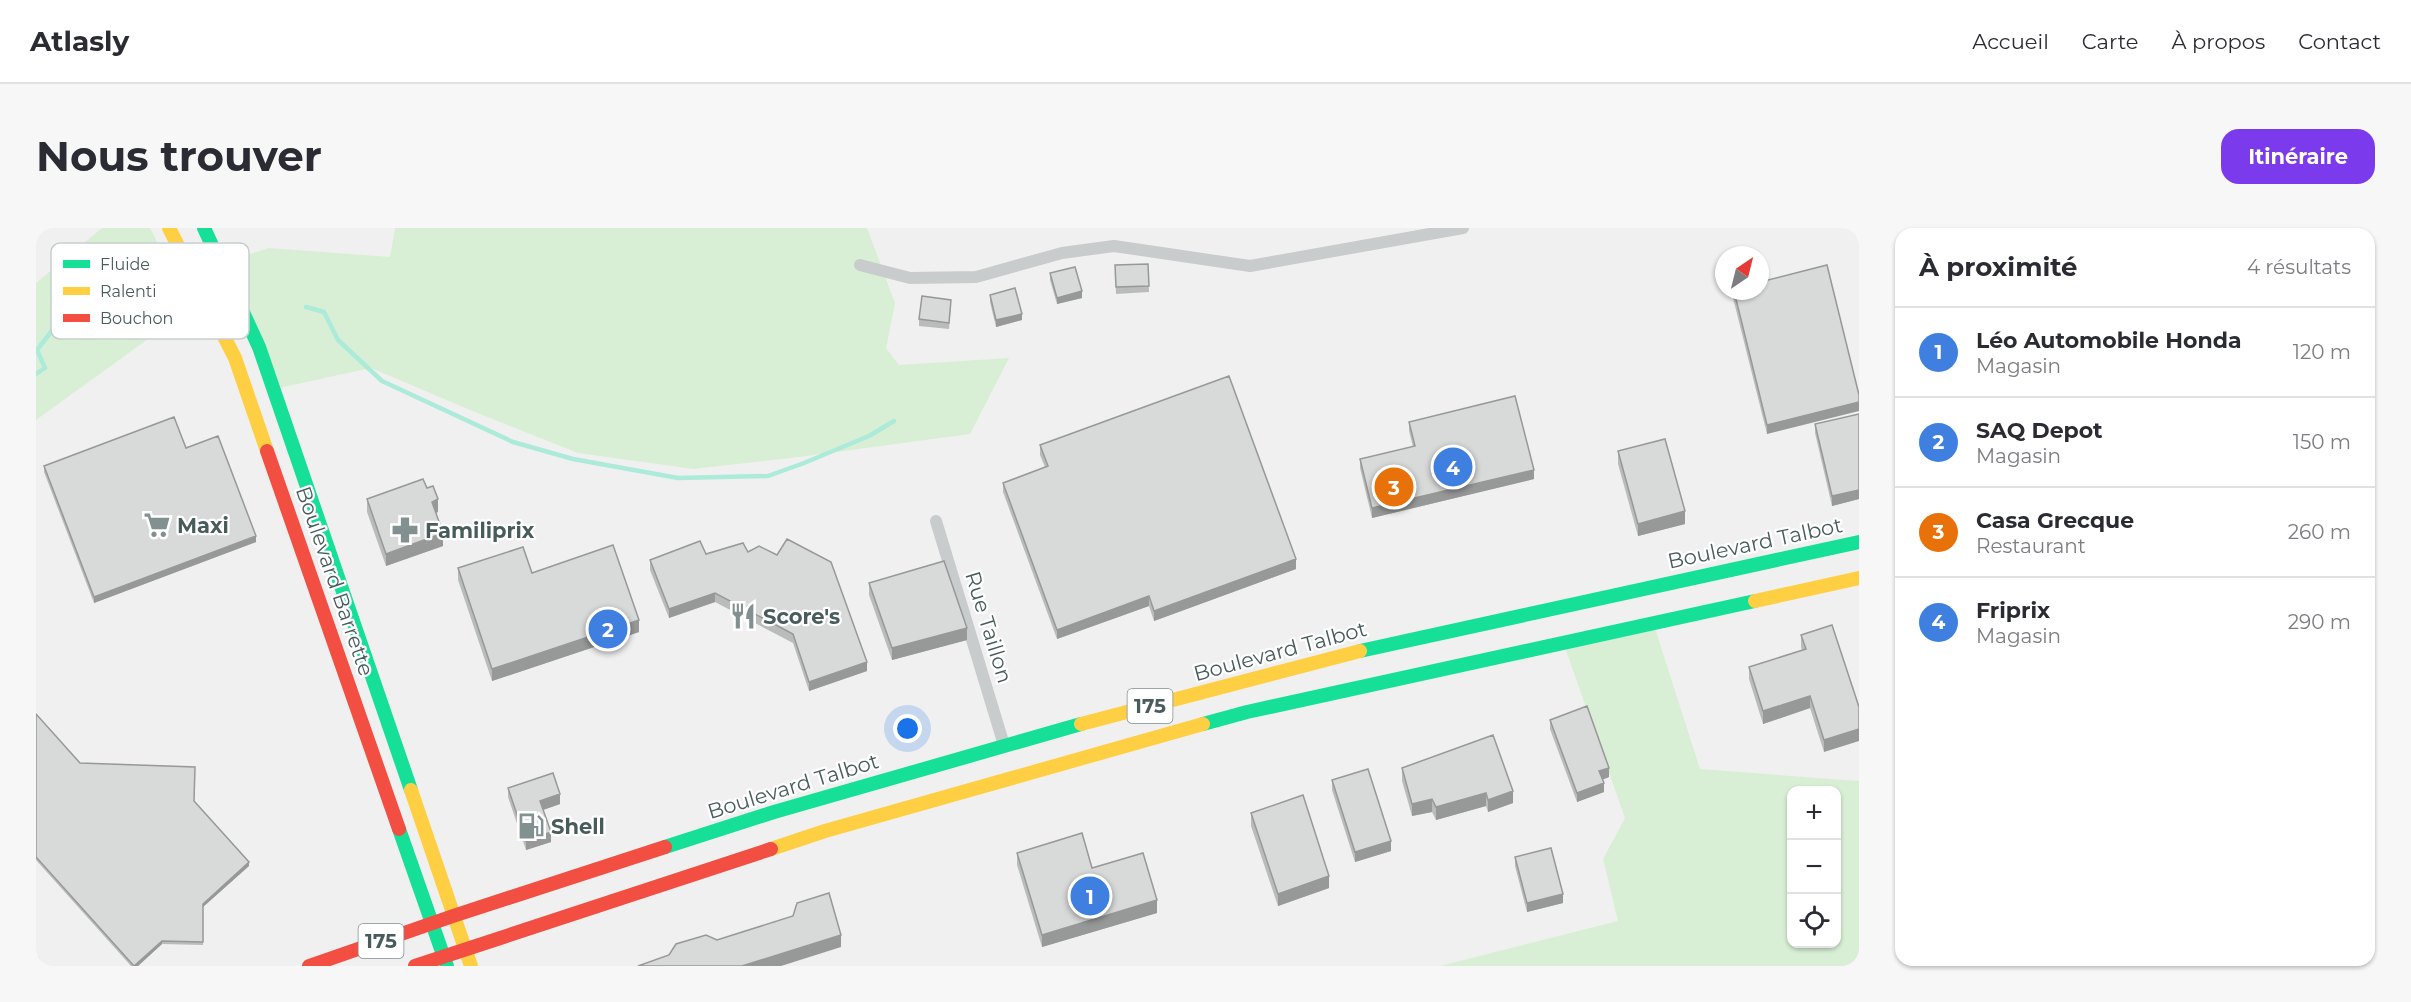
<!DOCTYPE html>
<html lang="fr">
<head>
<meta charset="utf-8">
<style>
  body { margin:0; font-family:Montserrat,sans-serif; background:#f7f7f7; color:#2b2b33 }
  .controls { position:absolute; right:18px; bottom:18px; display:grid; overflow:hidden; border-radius:12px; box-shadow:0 2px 4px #0004 }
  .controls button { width:54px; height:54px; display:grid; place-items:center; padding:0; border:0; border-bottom:2px solid #e1e1e2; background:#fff; color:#2b2b33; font:30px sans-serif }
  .compass { position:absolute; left:1679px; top:18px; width:54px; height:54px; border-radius:50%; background:#fff; box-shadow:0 2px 4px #0004; rotate:35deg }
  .you { position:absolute; left:872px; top:501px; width:21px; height:21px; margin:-15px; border:4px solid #fff; border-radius:50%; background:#1a73e8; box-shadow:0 0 0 9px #1a73e833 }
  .badge { display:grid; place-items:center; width:39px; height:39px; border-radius:50%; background:#7c3aed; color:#fff; font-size:20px; font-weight:700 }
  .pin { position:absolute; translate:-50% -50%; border:3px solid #fff; box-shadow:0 2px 6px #0006 }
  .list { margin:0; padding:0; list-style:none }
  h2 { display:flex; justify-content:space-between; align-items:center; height:78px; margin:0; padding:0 24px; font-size:26px }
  h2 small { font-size:20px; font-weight:400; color:#7c7c81 }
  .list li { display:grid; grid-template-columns:39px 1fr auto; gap:18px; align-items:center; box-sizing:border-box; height:90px; padding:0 24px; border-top:2px solid #e1e1e2 }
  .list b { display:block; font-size:22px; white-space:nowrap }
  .list p { margin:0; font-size:20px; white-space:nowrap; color:#7c7c81 }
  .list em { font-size:20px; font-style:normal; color:#7c7c81 }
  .icon { flex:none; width:33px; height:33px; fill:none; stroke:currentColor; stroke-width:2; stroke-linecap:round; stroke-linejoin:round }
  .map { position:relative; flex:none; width:1823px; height:738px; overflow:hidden; border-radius:18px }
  header { display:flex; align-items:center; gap:36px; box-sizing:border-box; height:84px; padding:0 30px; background:#fff; border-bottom:2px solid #e1e1e2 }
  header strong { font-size:28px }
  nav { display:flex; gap:33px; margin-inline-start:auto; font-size:21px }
  .intro { display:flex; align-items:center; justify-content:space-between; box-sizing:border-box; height:144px; padding:0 36px }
  h1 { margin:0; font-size:42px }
  .button { padding:15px 27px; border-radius:18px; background:#7c3aed; color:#fff; font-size:21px; font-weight:700 }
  main { display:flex; gap:36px; padding:0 36px }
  aside { flex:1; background:#fff; border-radius:18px; box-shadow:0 2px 4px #0004 }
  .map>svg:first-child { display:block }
</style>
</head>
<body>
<header>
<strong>Atlasly</strong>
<nav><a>Accueil</a><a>Carte</a><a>À propos</a><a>Contact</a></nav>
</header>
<div class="intro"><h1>Nous trouver</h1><a class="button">Itinéraire</a></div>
<main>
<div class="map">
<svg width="1823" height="738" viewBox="0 0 1823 738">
  <rect width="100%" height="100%" fill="#f1f0f0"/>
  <path fill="#d8efd5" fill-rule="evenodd" d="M66,0H114L155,80L0,192V55Z
    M359,0H831L859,75L850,120L863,137L973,130L934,206L763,229L657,241L542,225L434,182L335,140L238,161L185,35L233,20L354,29Z
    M1618,397L1664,541L1823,553V738H1404L1582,693L1567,631L1589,590L1527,414ZM1756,562H1800V716H1756Z"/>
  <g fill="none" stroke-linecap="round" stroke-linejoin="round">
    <path stroke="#acebda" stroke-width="4.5" d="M270,79L288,84L302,112L346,153L477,214L537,231L642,250L732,248L768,235L833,208L858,193
      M0,146L9,140L1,122L18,100L64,79L81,56L113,53"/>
    <path stroke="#c8cccc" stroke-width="12" d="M824,37L874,50L940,49L1026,25L1078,18L1214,38L1427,0
      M900,293L968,517"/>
    <path stroke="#16e098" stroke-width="14" d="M168,0L223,119L375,562
      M1324,423L1823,314
      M1167,496L1211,484L1719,373
      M363,601L411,738
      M629,619L738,584L1045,496"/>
    <path stroke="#ffcf43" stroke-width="14" d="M133,0L199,130L231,223
      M1719,373L1823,350
      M1045,496L1324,423
      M375,562L435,738
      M735,621L789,603L1167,496"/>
    <path stroke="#f24e42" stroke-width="14" d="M231,223L363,601
      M273,738L417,688L629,619
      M379,738L735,621"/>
    <g stroke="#c3c7c7" stroke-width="7">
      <path id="rail" d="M0,732L5,738"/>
    </g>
    <use href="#rail" stroke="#fff" stroke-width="4.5" stroke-dasharray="14" stroke-linecap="butt"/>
  </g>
  <path fill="#babbbb" d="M1112,36L1113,64L1080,66L1079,37Z
    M1014,45L1046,70L1021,76L1014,52Z
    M1697,63H1724L1823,167L1731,206L1697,70Z
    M954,67L986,92L960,99L954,74Z
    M915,78L913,101L883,98V91Z
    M1823,186V271L1796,278L1779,205V196Z
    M1373,194L1498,251L1336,290L1324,240V231L1377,219L1373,203Z
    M1004,217L1260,341L1118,393L1113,378L1021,411L967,264V255L1009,239L1004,227Z
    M150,220L220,314L58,375L8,244V238Z
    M1582,223L1649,296L1602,308L1582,236Z
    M391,260L402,284L400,285L407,318L350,338L331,284V271Z
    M712,324L831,443L773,463L757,415L679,374L633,390L614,342V332L670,326Z
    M422,340L496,345L603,404L456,453L422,352Z
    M833,355L931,412L856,432L833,367Z
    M1796,397L1788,524L1774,480L1727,496L1713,451V439L1766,422L1765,419V407Z
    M0,486L44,535L158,573L213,638L167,679V717L126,716L102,738H95L0,632Z
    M1514,492L1573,549L1566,552L1568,564L1541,574L1514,501Z
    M1366,540L1477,575L1452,584L1450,578L1400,592L1396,584L1376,588L1366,553Z
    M1296,552L1355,623L1319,634L1296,562Z
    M472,560L524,576L507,582L515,614L490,622L472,569Z
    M1215,585L1293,660L1242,678L1215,598Z
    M981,625L1056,640L1121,685L1006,719L981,637Z
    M1479,629L1527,675L1491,684L1479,638Z"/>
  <path fill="#979898" d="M1046,63V70L1021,76V70Z
    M986,86V92L960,99V92Z
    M1823,174V183L1731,206V197Z
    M1498,242V251L1336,290V280Z
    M1823,262V271L1796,278V268Z
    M402,271V284L396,286V274Z
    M1649,283V296L1602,308V296Z
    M407,305V318L350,338V326Z
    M220,308V314L58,375V369Z
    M1260,331V341L1118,393V383Z
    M679,365V374L633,390V381Z
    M1113,368V378L1021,411V402Z
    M603,392V404L456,453V441Z
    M931,400V412L856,432V420Z
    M831,434V443L773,463V454Z
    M1774,468V480L1727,496V483Z
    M1823,501V513L1788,524V512Z
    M1573,540V549L1563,553V543Z
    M1568,555V564L1541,574V565Z
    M1477,563V575L1452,584V572Z
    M1450,565V578L1400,592V579Z
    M524,566V576L504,583V573Z
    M1396,571V584L1376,588V576Z
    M515,604V614L490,622V613Z
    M1355,613V623L1319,634V624Z
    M213,634V638L167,679V676Z
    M1293,648V660L1242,678V666Z
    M1527,666V675L1491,684V675Z
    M1121,672V685L1006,719V707Z
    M805,707V719L745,738H706Z
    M126,713V716L102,738H98Z"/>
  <path fill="#d8d9d9" stroke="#979898" stroke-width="1.5" d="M1112,36L1113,58L1080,59L1079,37Z
    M1791,37L1823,167V174L1731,197L1698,63H1724V54Z
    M1039,39L1046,63L1021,70L1014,45Z
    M979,60L986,86L960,92L954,67Z
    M886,68L915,72L913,95L883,91Z
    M1193,148L1260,331L1118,383L1113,368L1021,402L967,255L1012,238L1004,217Z
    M1479,168L1498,242L1336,280L1324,231L1379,218L1373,194Z
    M1823,186V262L1796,268L1779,196Z
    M138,189L150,220L182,208L220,308L58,369L8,238Z
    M1629,211L1649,283L1602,296L1582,223Z
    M387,251L391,260L397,258L402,271L396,274L407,305L350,326L331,271Z
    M751,311L795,334L831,434L773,454L757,406L679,365L633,381L614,332L664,313L670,326L707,315L712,324L723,318L741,327Z
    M577,317L603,392L456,441L422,340L487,319L496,345Z
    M908,333L931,400L856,420L833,355Z
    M1796,397L1823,479V501L1788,512L1774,468L1727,483L1713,439L1770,421L1765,407Z
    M1551,478L1573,540L1563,543L1568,555L1541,565L1514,492Z
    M0,486L44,535L159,539L158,573L213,634L167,676V714L126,713L98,738L0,629Z
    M1457,507L1477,563L1452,572L1450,565L1400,579L1396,571L1376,576L1366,540Z
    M1332,541L1355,613L1319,624L1296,552Z
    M517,545L524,566L504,573L515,604L490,613L472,560Z
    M1267,567L1293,648L1242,666L1215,585Z
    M1046,605L1056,640L1107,625L1121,672L1006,707L981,625Z
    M1515,620L1527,666L1491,675L1479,629Z
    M793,665L805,707L706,738H602L633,727L640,716L670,707L681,712L757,688L761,675Z"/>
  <defs>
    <g id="supermarket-bare" transform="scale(2.07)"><path d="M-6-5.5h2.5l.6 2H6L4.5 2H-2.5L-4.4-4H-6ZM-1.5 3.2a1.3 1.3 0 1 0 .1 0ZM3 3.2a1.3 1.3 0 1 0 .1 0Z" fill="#839090" stroke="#fff" stroke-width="2.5" paint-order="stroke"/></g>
    <g id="pharmacy-bare" transform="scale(2.07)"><path d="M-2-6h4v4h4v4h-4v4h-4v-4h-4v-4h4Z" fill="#839090" stroke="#fff" stroke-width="2.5" paint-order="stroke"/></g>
    <g id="restaurant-bare" transform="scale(2.07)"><path d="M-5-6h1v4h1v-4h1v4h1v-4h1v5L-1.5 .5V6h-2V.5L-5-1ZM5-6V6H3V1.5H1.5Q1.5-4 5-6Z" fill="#839090" stroke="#fff" stroke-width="2.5" paint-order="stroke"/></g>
    <g id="fuel-bare" transform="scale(2.07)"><path d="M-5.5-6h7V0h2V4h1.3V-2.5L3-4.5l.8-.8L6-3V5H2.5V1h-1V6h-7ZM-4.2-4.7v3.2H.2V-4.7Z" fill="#839090" stroke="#fff" stroke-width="2.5" paint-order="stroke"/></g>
  </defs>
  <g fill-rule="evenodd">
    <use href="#supermarket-bare" x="121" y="297"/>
    <use href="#pharmacy-bare" x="369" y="302"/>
    <use href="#restaurant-bare" x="707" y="388"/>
    <use href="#fuel-bare" x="495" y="598"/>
  </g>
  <g text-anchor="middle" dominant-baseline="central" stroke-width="4.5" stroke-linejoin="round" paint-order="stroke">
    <g fill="#fff" stroke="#7f8d8d" stroke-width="1.5">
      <rect x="1091.5" y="461" width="45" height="34" rx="4.5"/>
      <rect x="322.5" y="696" width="45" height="34" rx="4.5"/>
    </g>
    <g font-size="20" font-weight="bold" fill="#485c5c">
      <text x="1114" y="478">175</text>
      <text x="345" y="713">175</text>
    </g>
    <g font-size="21" font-weight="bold" fill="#485c5c" stroke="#fff" text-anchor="start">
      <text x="141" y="297">Maxi</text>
      <text x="389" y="302">Familiprix</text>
      <text x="727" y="388">Score's</text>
      <text x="515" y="598">Shell</text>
    </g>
    <g font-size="21" fill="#485c5c" stroke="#fff">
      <text transform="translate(1719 315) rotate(-12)">Boulevard Talbot</text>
      <text transform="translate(299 353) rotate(71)">Boulevard Barrette</text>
      <text transform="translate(953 399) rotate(73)">Rue Taillon</text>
      <text transform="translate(1244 423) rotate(-15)">Boulevard Talbot</text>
      <text transform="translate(757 558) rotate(-17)">Boulevard Talbot</text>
    </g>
  </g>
  <rect x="15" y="15" width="198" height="96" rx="9" fill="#fff" stroke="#c8cece" stroke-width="1.5"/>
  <rect x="27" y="32" width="27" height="8" fill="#16e098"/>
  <rect x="27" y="59" width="27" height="8" fill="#ffcf43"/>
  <rect x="27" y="86" width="27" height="8" fill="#f24e42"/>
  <g font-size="16" fill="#485c5c">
    <text x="64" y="42">Fluide</text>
    <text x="64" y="69">Ralenti</text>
    <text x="64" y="96">Bouchon</text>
  </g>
</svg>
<div class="controls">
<button>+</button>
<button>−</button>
<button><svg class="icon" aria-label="locate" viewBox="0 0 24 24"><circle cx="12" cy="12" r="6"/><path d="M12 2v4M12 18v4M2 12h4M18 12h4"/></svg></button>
</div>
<svg class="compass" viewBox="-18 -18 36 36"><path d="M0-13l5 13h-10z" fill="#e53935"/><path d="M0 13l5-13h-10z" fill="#7c7c81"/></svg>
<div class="you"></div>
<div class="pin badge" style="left:1054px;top:668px;background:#3f7fe0">1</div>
<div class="pin badge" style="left:572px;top:401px;background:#3f7fe0">2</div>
<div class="pin badge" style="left:1358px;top:259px;background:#e8710a">3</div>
<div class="pin badge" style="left:1417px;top:239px;background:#3f7fe0">4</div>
</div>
<aside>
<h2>À proximité<small>4 résultats</small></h2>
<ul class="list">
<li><span class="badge" style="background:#3f7fe0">1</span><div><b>Léo Automobile Honda</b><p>Magasin</p></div><em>120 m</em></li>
<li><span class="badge" style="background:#3f7fe0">2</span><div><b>SAQ Depot</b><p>Magasin</p></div><em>150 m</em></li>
<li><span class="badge" style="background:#e8710a">3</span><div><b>Casa Grecque</b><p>Restaurant</p></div><em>260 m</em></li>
<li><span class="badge" style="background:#3f7fe0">4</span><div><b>Friprix</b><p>Magasin</p></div><em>290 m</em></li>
</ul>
</aside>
</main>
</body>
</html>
